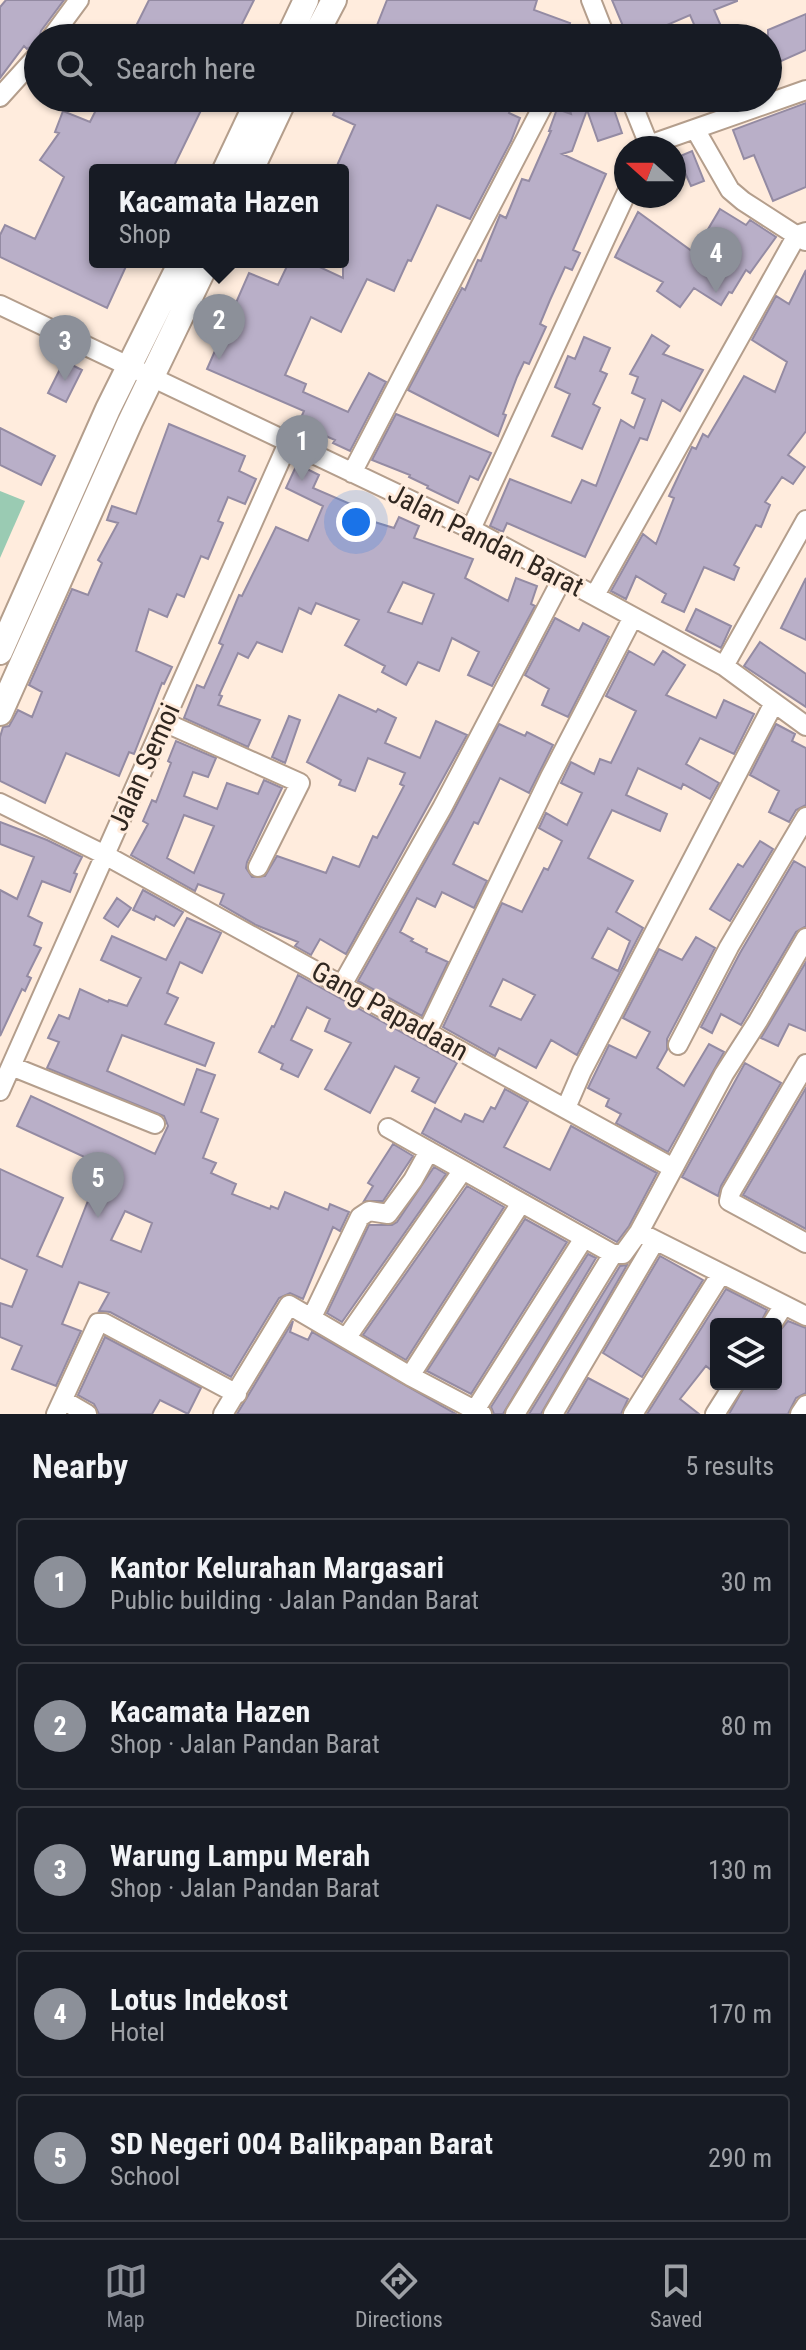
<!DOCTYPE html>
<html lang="en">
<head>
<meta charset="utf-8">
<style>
  body { margin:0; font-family:"Roboto Condensed",sans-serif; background:#242831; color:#f1f3f6 }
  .controls { position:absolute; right:24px; bottom:24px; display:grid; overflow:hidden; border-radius:8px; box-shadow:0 2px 6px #0004 }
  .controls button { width:72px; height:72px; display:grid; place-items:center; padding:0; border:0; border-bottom:2px solid #363941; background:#171b24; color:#f1f3f6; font:40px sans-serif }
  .compass { position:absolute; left:614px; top:136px; width:72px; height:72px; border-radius:50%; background:#171b24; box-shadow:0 2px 6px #0004; rotate:291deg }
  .you { position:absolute; left:356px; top:522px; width:28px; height:28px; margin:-20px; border:6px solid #fff; border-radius:50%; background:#1a73e8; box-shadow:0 0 0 12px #1a73e833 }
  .badge { display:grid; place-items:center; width:52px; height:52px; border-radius:50%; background:#8c9099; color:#fff; font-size:26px; font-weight:700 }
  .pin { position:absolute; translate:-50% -66px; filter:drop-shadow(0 2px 4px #0008) }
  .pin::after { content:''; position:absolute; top:42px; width:28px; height:24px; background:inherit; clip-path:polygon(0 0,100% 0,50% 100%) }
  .popup { position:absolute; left:89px; top:164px; width:260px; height:104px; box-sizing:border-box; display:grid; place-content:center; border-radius:8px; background:#171b24; filter:drop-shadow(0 2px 6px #0005); font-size:26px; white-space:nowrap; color:#9ea1a6 }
  .popup b { font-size:30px; color:#f1f3f6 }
  .popup::after { content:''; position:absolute; left:50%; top:100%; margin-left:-16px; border:16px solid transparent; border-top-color:#171b24 }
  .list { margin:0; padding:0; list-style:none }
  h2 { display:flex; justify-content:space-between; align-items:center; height:104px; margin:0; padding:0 32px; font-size:34px }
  h2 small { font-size:26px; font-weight:400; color:#9ea1a6 }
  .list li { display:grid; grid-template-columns:52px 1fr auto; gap:24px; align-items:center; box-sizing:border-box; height:128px; margin:0 16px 16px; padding:0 16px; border:2px solid #363941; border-radius:8px }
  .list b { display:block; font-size:30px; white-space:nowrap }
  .list p { margin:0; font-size:26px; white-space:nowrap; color:#9ea1a6 }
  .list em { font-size:26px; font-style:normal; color:#9ea1a6 }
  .icon { flex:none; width:44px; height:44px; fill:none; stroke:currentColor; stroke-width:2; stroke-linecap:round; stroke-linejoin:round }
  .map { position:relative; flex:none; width:806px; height:1414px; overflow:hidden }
  .search { position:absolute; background:#171b24; box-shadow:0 2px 6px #0004; left:24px; right:24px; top:24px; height:88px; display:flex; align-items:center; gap:20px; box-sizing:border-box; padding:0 28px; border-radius:44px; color:#9ea1a6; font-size:30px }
  .sheet { height:824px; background:#171b24 }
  nav { display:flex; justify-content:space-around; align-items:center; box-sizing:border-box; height:112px; border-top:2px solid #363941; background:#171b24; font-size:22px; color:#9ea1a6 }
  nav a { display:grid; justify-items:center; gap:4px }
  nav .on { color:#8c9099 }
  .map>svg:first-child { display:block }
</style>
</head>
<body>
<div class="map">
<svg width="806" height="1414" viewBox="0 0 806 1414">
  <rect width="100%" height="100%" fill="#ffecdd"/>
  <path fill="#9acbb3" d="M0,491L25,501L0,558Z"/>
  <path fill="#b9afc8" stroke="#948ba3" stroke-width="2" fill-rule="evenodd" d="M6,0H64L41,31L38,43L27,49L24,46L0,78V7Z
    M149,0H254L235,38H130Z
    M387,0H537L534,10L570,23L565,38H372Z
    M612,0H737V1L714,10L726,38H700L690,15L637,38H628Z
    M806,14V50L779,62L778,60L768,64V30Z
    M102,98H207L172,170H95V262H128L107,308L0,257V235L5,225L35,239L64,177L40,160L59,133L55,132L63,111L90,122Z
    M341,98H516L509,113L520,118L511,141L470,219L437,205L411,261L408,260L394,291L367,279L341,332L311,317L285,375L306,384L303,392L348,412L369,373L386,382L350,451L333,443L335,440L298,424L304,411L207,369L249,273L278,285L289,262H309L343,278V170H335L355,125L333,115Z
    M567,98H610L622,133L598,141L587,110L572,151L562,154L606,174L573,250L580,253L572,270L565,267L550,300L540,324L546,327L529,364L524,362L517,377L503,414L506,415L498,436L408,390L462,288L465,290L478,260L481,261L500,215L506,218L522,179L529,181L551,131H549L557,109L571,114Z
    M806,103V187L773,201L754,155L744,159L733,130Z
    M692,151L704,181L691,186L678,157Z
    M720,209L746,225L750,220L776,237L750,273L746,270L732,293L729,292L721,305L694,288L680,307L657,291L663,282L615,257L638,212L722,273L737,249L707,231Z
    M806,270V431L788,455L805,467L793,484L782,477L765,502L770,505L761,527L756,525L734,565L739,568L734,580L704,567L684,612L662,602L666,594L636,576L626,599L611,591L643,534L656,544L674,498L669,496L692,447L696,449L703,434L708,437L744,376L775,392L787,362L752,340L776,296L789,304Z
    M652,335L669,346L663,354L703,370L680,411L662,400L647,440L640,438L585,557L507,523L503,532L490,526L510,479L571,503L582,480L596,486L621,420L634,428L645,399L632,393L638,377L630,374Z
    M584,337L610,348L600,371L607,374L593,404L600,408L582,449L552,436L570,394L555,387L568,356L575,359Z
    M64,361L82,370L66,402L48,393Z
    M396,414L491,453L478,480L470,476L458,503L427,488L428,486L409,477L410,475L372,460Z
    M169,424L245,456L239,471L256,479L245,504L228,497L218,521L223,523L208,559L201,556L184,597L177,594L167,617L149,609L136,651L172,667L164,684L162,683L134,754L129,752L119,776L66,753L45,803L0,781V737L3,727L9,726L18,710L32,717L42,692L29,685L72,589L88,595L102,563L98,560L118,523L107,520L112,506L136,514Z
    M0,428L55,456L41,485L0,465Z
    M297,464L319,475L313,488L355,506L352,515L394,528L399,517L419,526L414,538L473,559L465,578L508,601L516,578L537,586L531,604L535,606L492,686L468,675L479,652L452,638L439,671L418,662L406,685L382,672L385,666L345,645L359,620L316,603L311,614L299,608L282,652L257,642L248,658L238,653L219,695L222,696L218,705L260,720L248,747L184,718L197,685L204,688L223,645L219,643L239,595L242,596L276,527L308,541L323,506L286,488ZM403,582L434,594L422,624L388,612Z
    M806,578V640L781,628Z
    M696,609L731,626L721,648L686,630Z
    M555,618L579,631L583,623L609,637L568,717L542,705L549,689L525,675Z
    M760,642L806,674V707L744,666Z
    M629,651L654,665L663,651L685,665L666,695L716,718L724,700L754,714L734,754L700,738L686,764L719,783L710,799L683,784L681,789L638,768L626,795L667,814L660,831L612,810L588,858L633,881L616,912L643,928L577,1055L551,1040L536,1068L499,1048L495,1056L443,1027L502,903L522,912L544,868L548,870L562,841L539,828L546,813L567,825L582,793L561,783L571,762L594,774L600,759L611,763L636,711L606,696ZM608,928L630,941L618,971L592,958ZM503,979L535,995L521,1020L490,1006Z
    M339,695L376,712L378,709L396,718L385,743L420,758L436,721L467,735L346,954L320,939L311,955L295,946L298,942L256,925L220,904L224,894L198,884L195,891L131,855L148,824L143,821L152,800L156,802L171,763L168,761L176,741L216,758L208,777L193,772L184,796L217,809L227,783L258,794L264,780L282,788L247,862L246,868L252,877L265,876L277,856L326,873L333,857L359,867L373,836L377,838L404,786L400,784L405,773L368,758L355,791L339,785L341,780L307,762ZM184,815L214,826L194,873L167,858Z
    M289,716L300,720L285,763L272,757Z
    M499,724L525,736L527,732L553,745L529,793L500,778L478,824L474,822L453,864L487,881L474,908L442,892L435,907L417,898L400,932L413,939L411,941L427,949L426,952L448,962L422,1016L358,981L452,814Z
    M776,724L795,734L792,741L806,748V805L796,810L789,822L769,812L779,791L750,775Z
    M0,822L47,840L82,857L74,873L77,874L70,892L42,881L28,916L42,923L34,945L41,948L27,976L31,978L25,991L22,989L0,1036V890L17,899L34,857L0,844Z
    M760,841L773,849L730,921L710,909L738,864L743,867Z
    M794,861L806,868V926L796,932L741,1025L721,1014L712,1033L701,1027L740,953Z
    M143,890L183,912L174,926L156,916L154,920L133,910Z
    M117,898L131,908L118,927L104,918Z
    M187,918L221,933L202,973L180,962L167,993L178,998L165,1024L214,1043L205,1066L122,1035L107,1071L184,1105L197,1069L215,1075L201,1112L218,1119L203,1158L216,1163L211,1173L236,1184L232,1194L270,1209L271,1206L278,1209L285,1192L328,1210L330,1204L349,1212L340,1231L333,1227L303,1299L290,1293L279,1298L231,1377L110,1312L99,1311L109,1293L79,1282L62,1324L81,1331L56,1386L12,1369L22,1346L0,1337V1303L12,1307L27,1270L0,1258V1169L63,1198L37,1256L62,1267L102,1165L17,1126L31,1096L155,1154L168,1126L164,1116L47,1068L59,1042L48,1038L59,1015L69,1019L80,989L108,1002L109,1000L127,1006L141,978L101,960L112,936L166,960ZM125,1211L152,1223L141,1252L111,1240Z
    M696,937L715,948L667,1039V1050L657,1068L684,1086L709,1044L724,1052L668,1152L616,1123L621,1114L606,1106L609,1099L588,1088L609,1045L636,1058L650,1032L623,1018L659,949L682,960Z
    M806,962V1031L789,1024L778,1046L761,1038Z
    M298,975L457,1063L435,1103L412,1091L419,1078L395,1066L370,1113L325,1089L351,1043L325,1031L330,1019L307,1007L291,1040L312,1050L298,1077L281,1069L283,1064L259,1052L272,1026L274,1027Z
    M745,1063L781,1083L721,1186L718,1196L682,1177Z
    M806,1088V1229L743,1195Z
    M505,1089L528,1102L504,1147L550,1170L571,1126L657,1173L629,1226L617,1242L422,1133L435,1108L461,1122L465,1114L483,1122L491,1107L495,1109Z
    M393,1144L413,1156L383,1201H364L373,1186L368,1183Z
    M434,1167L446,1174L342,1322L327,1313L369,1225H392L397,1222Z
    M467,1186L504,1207L406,1360L363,1335Z
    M525,1219L567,1242L471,1394L427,1371Z
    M588,1254L596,1258L503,1414H494L491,1407Z
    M660,1256L703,1280L642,1377L603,1353Z
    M627,1265L541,1414H529L620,1266Z
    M726,1289L767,1310L760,1324H716V1374L706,1366L680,1399L699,1414H647Z
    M293,1321L290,1332L308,1340L312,1332L456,1414H237Z
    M788,1321L806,1328V1393L796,1398L788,1414H729L746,1384H776V1335Z
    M105,1337L201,1388L188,1414L160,1400L152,1414H99L94,1404L78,1395Z
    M588,1378L628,1399L621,1414H567Z"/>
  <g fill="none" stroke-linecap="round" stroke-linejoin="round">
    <g stroke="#b49e8c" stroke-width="22">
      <path id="minor" d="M591,0L606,38
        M51,38L79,0
        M0,97L38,55
        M630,98L649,145
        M695,129L730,190L743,201L805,241
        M649,145L806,90
        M0,305L471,529L724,666L806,726
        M352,473L547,98
        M471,529L626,194
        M595,595L797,235L806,232
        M724,666L806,520
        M164,722L300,783L258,867
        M0,803L105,855L673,1168
        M806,938L758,1021L724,1074L639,1232L806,1316
        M342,985L442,808L562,579
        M427,1032L550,777L633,617
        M678,1045L729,947L806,817
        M806,1064L731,1192L729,1201L806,1243
        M11,1066L155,1124
        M0,1091L288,443
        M566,1108L582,1071L774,703
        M388,1128L613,1254H623L639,1232
        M312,1317L360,1217L369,1211L388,1214L413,1180L429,1151
        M772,1324L784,1305
        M347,1337L463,1170
        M410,1376L521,1203
        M63,1400L87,1414
        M475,1410L584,1238
        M56,1414L98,1323H104L237,1394
        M223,1414L289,1305L410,1376L482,1414
        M515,1414L613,1254
        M553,1414L655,1241
        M633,1414L721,1274
        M715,1414L734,1384
        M800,1414L806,1405"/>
    </g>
    <g stroke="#b49e8c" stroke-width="28">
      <path id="secondary" d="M288,38L306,0
        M314,38L334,0
        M225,170L259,98
        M251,170L285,98
        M0,652L108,409L181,262
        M0,713L130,422L207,262"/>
    </g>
    <use href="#minor" stroke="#fff" stroke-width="18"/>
    <use href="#secondary" stroke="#fff" stroke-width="24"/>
  </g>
  <g text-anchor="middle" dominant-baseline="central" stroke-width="6" stroke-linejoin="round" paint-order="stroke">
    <g font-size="28" fill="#302720" stroke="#ffecdd">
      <text transform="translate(486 540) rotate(27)">Jalan Pandan Barat</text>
      <text transform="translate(144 767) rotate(-66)">Jalan Semoi</text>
      <text transform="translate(390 1011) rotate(29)">Gang Papadaan</text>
    </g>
  </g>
</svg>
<div class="controls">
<button><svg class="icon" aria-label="layers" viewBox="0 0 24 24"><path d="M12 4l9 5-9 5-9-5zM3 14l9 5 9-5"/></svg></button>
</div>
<svg class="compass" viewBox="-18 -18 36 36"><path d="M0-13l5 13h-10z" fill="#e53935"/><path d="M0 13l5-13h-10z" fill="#9ea1a6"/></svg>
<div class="you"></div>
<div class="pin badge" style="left:302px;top:481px">1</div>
<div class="pin badge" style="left:219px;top:360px">2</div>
<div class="popup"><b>Kacamata Hazen</b>Shop</div>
<div class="pin badge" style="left:65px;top:381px">3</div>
<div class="pin badge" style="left:716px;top:293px">4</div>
<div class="pin badge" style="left:98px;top:1218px">5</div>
<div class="search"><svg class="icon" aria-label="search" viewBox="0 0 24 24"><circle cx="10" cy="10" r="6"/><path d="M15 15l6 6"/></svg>Search here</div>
</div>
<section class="sheet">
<h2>Nearby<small>5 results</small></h2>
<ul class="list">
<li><span class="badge">1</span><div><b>Kantor Kelurahan Margasari</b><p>Public building · Jalan Pandan Barat</p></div><em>30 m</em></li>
<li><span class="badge">2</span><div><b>Kacamata Hazen</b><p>Shop · Jalan Pandan Barat</p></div><em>80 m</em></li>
<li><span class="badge">3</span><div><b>Warung Lampu Merah</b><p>Shop · Jalan Pandan Barat</p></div><em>130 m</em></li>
<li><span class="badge">4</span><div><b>Lotus Indekost</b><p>Hotel</p></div><em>170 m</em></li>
<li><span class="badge">5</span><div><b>SD Negeri 004 Balikpapan Barat</b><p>School</p></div><em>290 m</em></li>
</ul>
</section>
<nav>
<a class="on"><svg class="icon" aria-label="map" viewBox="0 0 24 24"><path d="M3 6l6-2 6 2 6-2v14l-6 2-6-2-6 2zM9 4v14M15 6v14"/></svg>Map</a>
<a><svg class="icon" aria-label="directions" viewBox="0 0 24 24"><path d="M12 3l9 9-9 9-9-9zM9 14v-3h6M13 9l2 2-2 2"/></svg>Directions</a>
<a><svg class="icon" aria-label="saved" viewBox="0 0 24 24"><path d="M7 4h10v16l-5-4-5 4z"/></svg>Saved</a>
</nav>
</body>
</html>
